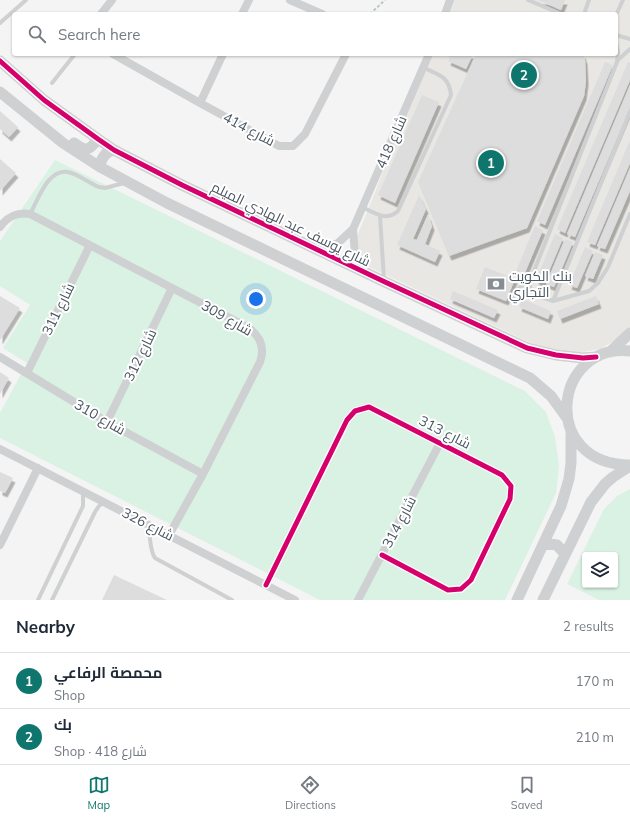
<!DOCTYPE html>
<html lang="en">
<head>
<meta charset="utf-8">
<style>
  body { margin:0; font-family:Mulish,Cairo,sans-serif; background:#f6f6f7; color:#1f2937 }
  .controls { position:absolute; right:12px; bottom:12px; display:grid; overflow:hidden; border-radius:4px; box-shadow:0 1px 3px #0004 }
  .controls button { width:36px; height:36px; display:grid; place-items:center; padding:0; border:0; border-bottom:1px solid #e0e1e3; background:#fff; color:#1f2937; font:20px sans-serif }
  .you { position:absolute; left:256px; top:299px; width:14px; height:14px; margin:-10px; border:3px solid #fff; border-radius:50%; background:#1a73e8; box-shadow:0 0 0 6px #1a73e833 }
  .badge { display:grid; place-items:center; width:26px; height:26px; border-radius:50%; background:#0f766e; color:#fff; font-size:13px; font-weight:700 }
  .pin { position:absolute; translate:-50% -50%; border:2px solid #fff; box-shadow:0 1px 4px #0006 }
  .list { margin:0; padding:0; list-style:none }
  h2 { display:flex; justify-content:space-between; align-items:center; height:52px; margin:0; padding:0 16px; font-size:17px }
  h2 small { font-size:13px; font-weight:400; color:#747a83 }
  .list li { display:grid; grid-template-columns:26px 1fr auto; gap:12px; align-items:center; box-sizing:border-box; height:56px; padding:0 16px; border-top:1px solid #e0e1e3 }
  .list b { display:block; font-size:15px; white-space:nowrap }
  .list p { margin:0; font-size:13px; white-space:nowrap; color:#747a83 }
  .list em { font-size:13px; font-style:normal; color:#747a83 }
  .icon { flex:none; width:22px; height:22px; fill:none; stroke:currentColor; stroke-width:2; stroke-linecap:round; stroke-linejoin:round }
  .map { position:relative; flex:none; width:630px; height:600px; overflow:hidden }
  .search { position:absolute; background:#fff; box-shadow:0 1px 3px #0004; left:12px; right:12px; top:12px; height:44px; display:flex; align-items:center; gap:10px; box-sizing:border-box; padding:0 14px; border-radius:4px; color:#747a83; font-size:15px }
  .sheet { height:164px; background:#fff }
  nav { display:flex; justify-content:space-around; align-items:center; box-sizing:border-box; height:56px; border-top:1px solid #e0e1e3; background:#fff; font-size:11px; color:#747a83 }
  nav a { display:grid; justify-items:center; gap:2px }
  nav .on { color:#0f766e }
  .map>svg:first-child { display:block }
</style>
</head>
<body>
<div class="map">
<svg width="630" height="600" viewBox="0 0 630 600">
  <defs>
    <filter id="shadow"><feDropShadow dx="2.5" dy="4.5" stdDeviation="0" flood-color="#0004"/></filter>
  </defs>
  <rect width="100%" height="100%" fill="#f4f4f4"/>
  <path fill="#e8e7e3" d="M451,0H630V328L623,336L600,349L576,353L556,351L537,346L369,267L362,262L358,255L357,236L368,210L429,54H616V14H445Z"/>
  <path fill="#d9f2e3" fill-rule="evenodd" d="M55,160L525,391L546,412L555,437L559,466L556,493L505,600H320L0,438V413L27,363L3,348L30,305L0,286V241Z
    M630,489V600H599L567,584L604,509L617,496ZM585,555H615V585H585Z"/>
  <path fill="#ddddde" filter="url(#shadow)" d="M538,0H565L561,10Z
    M451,54H473L466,69L448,61Z
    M476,54H583L585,60L586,81L584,96L527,228L449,256L418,182Z
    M605,62L613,65L545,225L537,221Z
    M628,62L630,63V80L565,233L557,229Z
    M630,85V108L575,237L567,234Z
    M422,95L439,102L395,203L378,195Z
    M0,111L18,127L9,137L0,129Z
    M630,140V163L595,245L587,242Z
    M0,159L16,173L0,191Z
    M630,168V191L605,249L597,246Z
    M419,195L426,209L413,239L417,240L428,215L432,226L425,244L440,251L435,262L397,245Z
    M535,226L543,230L524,275L516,271Z
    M555,234L563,238L544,283L536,280Z
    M565,239L573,242L554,287L546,284Z
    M585,247L593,251L577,288L569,285Z
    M595,252L603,255L593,279L585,276Z
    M485,267L515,279L506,301L476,289Z
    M453,291L498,310L494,318L450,299Z
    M0,296L20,308L0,340Z
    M596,296L599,304L560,319L557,311Z
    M522,299L551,311L548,319L519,307Z
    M0,372L9,378L0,394Z
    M0,472L13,478L5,493L0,491Z
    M114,575L167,600H102Z"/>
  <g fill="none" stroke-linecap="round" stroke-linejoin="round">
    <path stroke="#bcc7c4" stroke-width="2" stroke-dasharray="3 2" stroke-linecap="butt" d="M370,14L385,0"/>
    <path stroke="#ced0d2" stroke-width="4" d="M528,0L561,14
      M584,14L589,0
      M616,15L623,0
      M0,23L26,0
      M616,35L630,39
      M616,43L618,52L617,62L530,281V288L539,296L553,301L589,291L598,283L608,267L630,214
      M618,60L630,49
      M52,83L75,54
      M362,207C375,213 386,222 398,211L451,95C449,76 439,75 424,68
      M30,214C38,200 48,168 68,172C78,174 89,183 99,187L105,188L124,183
      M380,216L384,280
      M512,300C516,291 520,285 530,281
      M553,301L630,112
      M148,526C151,537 149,549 155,558L232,600
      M38,600L83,506V492
      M52,600L95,512L99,506L104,502"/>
    <path stroke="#ced0d2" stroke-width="8" d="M290,0L322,14
      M101,14L112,0
      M242,14L249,0
      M445,14L450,0
      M113,54L200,103L279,146H293L305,134L346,54
      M200,103L223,54
      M0,227C8,216 17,212 30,214L249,328C261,337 265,348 260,362L203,474L169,535
      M353,229L355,255L360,270
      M319,251L338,243L353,229L429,54
      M0,357L107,422L203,474
      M27,373L90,245
      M107,422L172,288
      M0,449L295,600
      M0,545L38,468
      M266,585L347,420L355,411L369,407L502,475L511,486L510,499L471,580L461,589L448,590L382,555
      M358,600L440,443"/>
    <path stroke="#ced0d2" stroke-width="11" d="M0,61L44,100L98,139L114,150L182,185L385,282L527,348L556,355L583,358L596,357
      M0,92L63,143L100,167L167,203L530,378L551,396L567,418
      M74,143C86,152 89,151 98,139
      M100,167C101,158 105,152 114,150
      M630,351C553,343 539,464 630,465
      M610,352L630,333
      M544,543L557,545L565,554
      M517,600L561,506L569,479L571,463V434
      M543,600L591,502L605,484L613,477L630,466"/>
    <g stroke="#fff" stroke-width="8">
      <path id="cycleway" d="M0,61L44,100L98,139L114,150L182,185L385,282L527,348L556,355L583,358L596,357
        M266,585L347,420L355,411L369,407L502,475L511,486L510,499L471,580L461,589L448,590L382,555"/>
    </g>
    <use href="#cycleway" stroke="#d6006c" stroke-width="5"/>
  </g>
  <defs>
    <g id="bank-bare" transform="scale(1.38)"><path d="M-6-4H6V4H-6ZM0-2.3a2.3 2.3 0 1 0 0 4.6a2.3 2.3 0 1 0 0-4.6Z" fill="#868d94" stroke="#fff" stroke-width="2.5" paint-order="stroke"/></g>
  </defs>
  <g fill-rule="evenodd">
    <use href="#bank-bare" x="496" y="284"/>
  </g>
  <g text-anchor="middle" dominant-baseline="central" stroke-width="4" stroke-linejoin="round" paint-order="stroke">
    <g font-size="14" fill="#4a5661" stroke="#fff">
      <text transform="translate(249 129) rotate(28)">شارع 414</text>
      <text transform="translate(391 142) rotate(-66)">شارع 418</text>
      <text transform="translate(291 224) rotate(26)">شارع يوسف عبد الهادي الميلم</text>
      <text transform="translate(58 309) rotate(-64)">شارع 311</text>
      <text transform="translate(227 318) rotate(30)">شارع 309</text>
      <text transform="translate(140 355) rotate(-64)">شارع 312</text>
      <text transform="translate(100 417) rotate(30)">شارع 310</text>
      <text transform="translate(445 432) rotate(27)">شارع 313</text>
      <text transform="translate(399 522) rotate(-62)">شارع 314</text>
      <text transform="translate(148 524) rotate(27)">شارع 326</text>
    </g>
    <g font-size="14" fill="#4a5661" stroke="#fff" text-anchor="start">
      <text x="509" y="276">بنك الكويت<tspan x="509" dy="16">التجاري</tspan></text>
    </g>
  </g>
</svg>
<div class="controls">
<button><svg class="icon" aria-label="layers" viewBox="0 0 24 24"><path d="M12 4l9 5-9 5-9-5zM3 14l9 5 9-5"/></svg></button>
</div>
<div class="you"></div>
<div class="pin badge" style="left:491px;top:163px">1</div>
<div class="pin badge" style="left:524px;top:75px">2</div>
<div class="search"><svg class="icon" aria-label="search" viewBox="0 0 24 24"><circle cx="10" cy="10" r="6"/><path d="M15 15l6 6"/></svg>Search here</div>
</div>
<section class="sheet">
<h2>Nearby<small>2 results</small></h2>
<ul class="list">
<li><span class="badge">1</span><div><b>محمصة الرفاعي</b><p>Shop</p></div><em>170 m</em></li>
<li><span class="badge">2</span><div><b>بك</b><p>Shop · شارع 418</p></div><em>210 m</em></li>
</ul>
</section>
<nav>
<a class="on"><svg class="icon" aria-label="map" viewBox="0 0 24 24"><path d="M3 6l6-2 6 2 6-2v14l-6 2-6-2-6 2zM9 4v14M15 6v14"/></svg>Map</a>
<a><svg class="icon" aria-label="directions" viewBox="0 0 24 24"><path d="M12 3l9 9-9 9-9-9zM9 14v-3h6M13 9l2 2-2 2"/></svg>Directions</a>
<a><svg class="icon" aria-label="saved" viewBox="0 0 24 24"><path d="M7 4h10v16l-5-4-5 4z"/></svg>Saved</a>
</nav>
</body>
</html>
